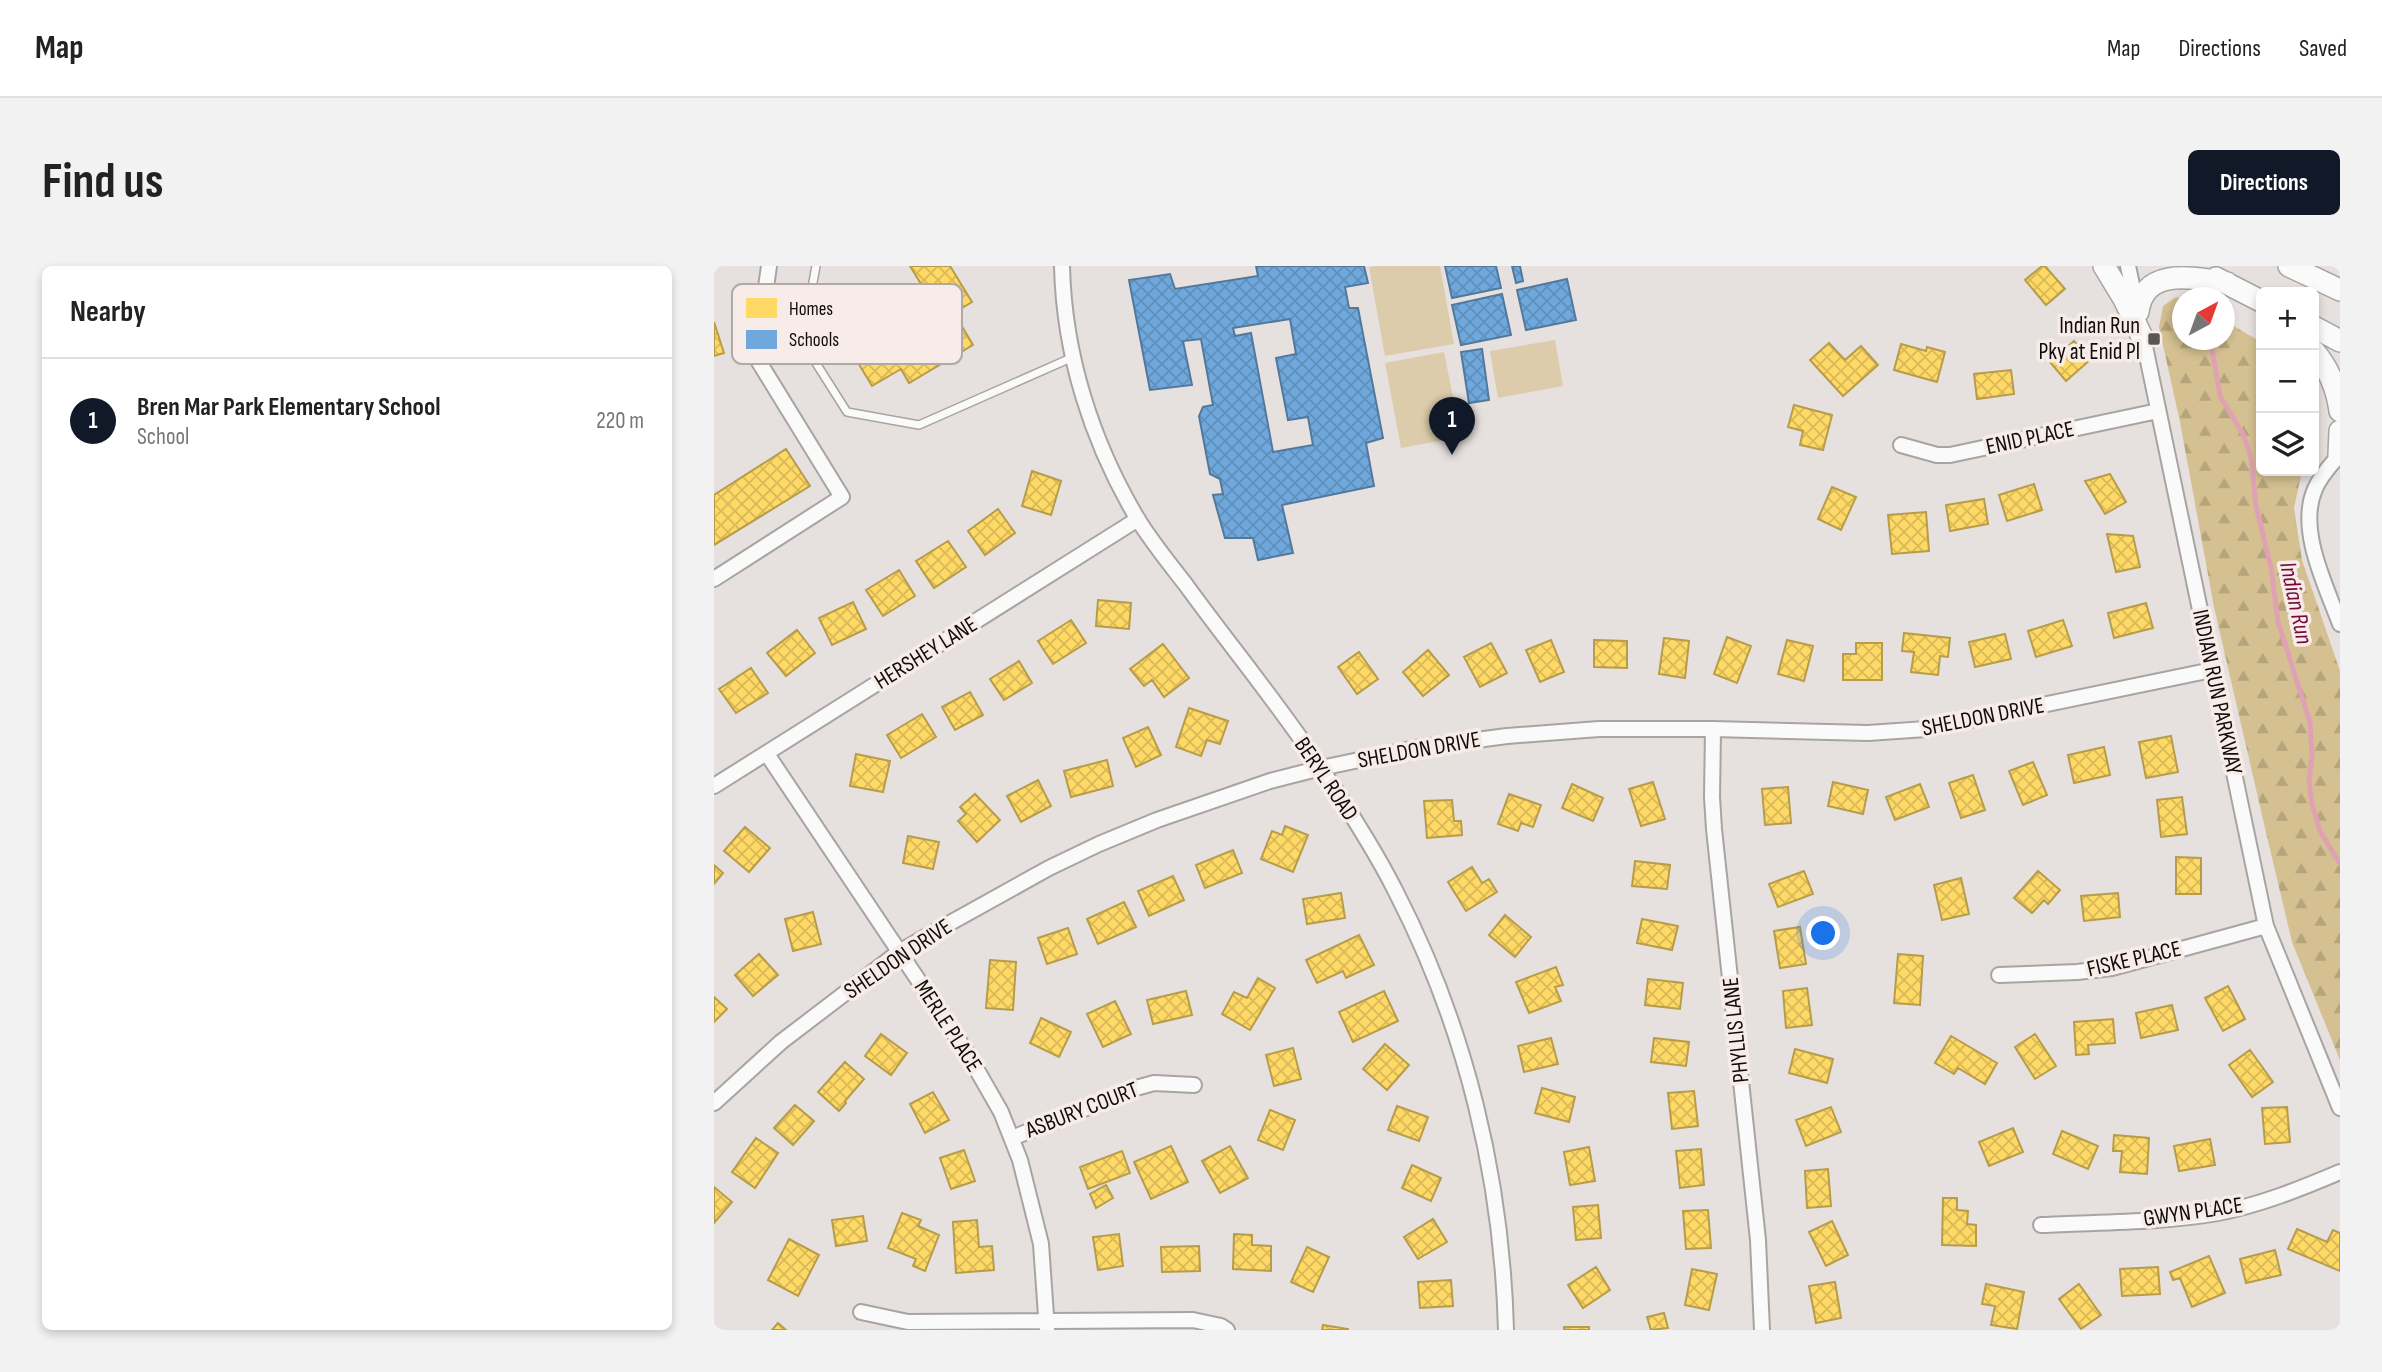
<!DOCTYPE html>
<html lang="en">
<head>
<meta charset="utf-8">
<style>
  body { margin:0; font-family:"Sofia Sans Condensed",sans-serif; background:#f2f2f2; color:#222 }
  .controls { position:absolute; right:21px; top:21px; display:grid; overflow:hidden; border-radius:10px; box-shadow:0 4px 10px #0003 }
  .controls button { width:63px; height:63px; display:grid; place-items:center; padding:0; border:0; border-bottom:2px solid #e0e0e0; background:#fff; color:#222; font:35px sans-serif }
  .compass { position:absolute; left:1458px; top:21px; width:63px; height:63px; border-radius:50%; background:#fff; box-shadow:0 4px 10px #0003; rotate:41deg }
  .you { position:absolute; left:1110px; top:668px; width:24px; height:24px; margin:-18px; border:5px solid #fff; border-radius:50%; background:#1a73e8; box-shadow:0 0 0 10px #1a73e833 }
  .badge { display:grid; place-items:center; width:46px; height:46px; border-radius:50%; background:#111827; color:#fff; font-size:23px; font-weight:700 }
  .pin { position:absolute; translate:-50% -58px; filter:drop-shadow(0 2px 4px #0008) }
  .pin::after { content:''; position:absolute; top:37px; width:24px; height:21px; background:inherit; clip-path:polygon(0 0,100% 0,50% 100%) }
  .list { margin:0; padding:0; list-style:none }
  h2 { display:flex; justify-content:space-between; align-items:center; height:91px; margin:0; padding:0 28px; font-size:30px }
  h2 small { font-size:23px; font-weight:400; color:#767676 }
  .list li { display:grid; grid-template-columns:46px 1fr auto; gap:21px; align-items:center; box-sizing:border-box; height:126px; padding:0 28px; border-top:2px solid #e0e0e0 }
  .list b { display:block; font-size:26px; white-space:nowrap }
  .list p { margin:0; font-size:23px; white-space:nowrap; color:#767676 }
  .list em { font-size:23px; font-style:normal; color:#767676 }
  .icon { flex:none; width:38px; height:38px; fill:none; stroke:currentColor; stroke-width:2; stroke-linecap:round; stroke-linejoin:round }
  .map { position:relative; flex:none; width:1626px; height:1064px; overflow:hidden; border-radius:10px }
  header { display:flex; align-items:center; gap:42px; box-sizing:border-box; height:98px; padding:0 35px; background:#fff; border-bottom:2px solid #e0e0e0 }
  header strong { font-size:33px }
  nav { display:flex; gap:38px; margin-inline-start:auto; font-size:24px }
  .intro { display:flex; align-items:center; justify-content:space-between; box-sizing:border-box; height:168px; padding:0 42px }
  h1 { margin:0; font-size:49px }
  .button { padding:18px 32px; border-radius:10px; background:#111827; color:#fff; font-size:24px; font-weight:700 }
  main { display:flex; gap:42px; padding:0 42px }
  aside { flex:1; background:#fff; border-radius:10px; box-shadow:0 4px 10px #0003 }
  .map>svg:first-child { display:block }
</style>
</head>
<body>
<header>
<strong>Map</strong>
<nav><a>Map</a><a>Directions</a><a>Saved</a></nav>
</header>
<div class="intro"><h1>Find us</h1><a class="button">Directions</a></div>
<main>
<aside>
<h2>Nearby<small></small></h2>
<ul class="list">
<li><span class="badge">1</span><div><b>Bren Mar Park Elementary School</b><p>School</p></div><em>220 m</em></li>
</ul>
</aside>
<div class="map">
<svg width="1626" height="1064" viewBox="0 0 1626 1064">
  <defs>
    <pattern id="forest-firs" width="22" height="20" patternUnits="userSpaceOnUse" patternTransform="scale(1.75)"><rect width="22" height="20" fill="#d4c091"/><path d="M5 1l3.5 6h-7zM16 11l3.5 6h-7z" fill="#b5a47c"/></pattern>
    <pattern id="homes-cross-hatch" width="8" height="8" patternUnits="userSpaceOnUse" patternTransform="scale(1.75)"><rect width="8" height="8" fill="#ffd966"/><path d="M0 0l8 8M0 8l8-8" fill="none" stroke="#d9b957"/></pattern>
    <pattern id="schools-cross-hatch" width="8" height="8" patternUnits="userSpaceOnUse" patternTransform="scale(1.75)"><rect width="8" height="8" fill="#6fa8dc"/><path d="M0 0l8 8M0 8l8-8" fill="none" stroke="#5f8fbb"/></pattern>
  </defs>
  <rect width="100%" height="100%" fill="#e6e0de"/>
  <path fill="url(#forest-firs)" d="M1462,31L1468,33V74H1510L1511,55L1547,76V205H1588L1580,242L1588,294L1626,405V794L1578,676L1551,562L1500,341L1466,156L1445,61L1449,40Z"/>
  <path fill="#dcccab" d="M662,0H726L740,78L671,90L655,1Z
    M841,74L849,120L784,132L776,85Z
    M730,86L747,171L687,182L671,97Z"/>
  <path fill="url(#homes-cross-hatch)" stroke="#b79c4a" stroke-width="2" d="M196,0H236L258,36L240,47L259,79L195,117L187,103L158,120L120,57L150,38L181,89L232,59Z
    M1328,0H1331L1351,23L1332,39L1311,14Z
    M0,56L10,87L0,90Z
    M1360,75L1376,94L1352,115L1336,96Z
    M1115,77L1131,94L1147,80L1164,99L1129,130L1096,94Z
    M1187,78L1212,85L1213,81L1231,86L1223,116L1180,104Z
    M1297,104L1300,128L1263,133L1260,108Z
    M1080,139L1118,149L1109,184L1086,179L1089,165L1074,161Z
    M72,183L96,220L0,279V229Z
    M318,205L347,215L337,249L308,240Z
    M1396,208L1412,236L1391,248L1371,215Z
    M1320,218L1328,244L1293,255L1285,229Z
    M1118,221L1142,231L1127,264L1104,253Z
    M1270,233L1274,258L1236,265L1232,239Z
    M284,243L301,267L271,289L254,265Z
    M1212,246L1215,285L1178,288L1174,249Z
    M1393,268L1419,270L1426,301L1402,306Z
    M234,275L252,301L220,322L202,295Z
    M185,304L201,330L169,350L152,324Z
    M384,334L417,337L415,363L382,360Z
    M139,336L152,363L118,379L105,352Z
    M1432,337L1439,362L1400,372L1394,347Z
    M357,354L372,377L339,398L324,375Z
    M1349,354L1358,380L1322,391L1314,365Z
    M83,364L101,387L72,410L53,387Z
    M1190,367L1236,372L1234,391L1226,390L1224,409L1197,406L1200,386L1188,385Z
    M1291,368L1297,393L1261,401L1255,376Z
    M1013,371L1037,380L1023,417L1000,408Z
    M950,372L975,375L971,412L945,408Z
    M837,374L850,406L826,416L812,384Z
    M880,374L913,375V402L880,401Z
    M1073,374L1099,380L1090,415L1064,408Z
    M777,377L793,407L766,421L750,391Z
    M1142,377H1168V414H1129V388H1142Z
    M449,378L475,412L450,431L438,414L430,420L416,403Z
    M714,384L735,409L709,430L689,406Z
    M645,386L664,413L643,428L624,401Z
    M305,395L318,417L290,434L276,413Z
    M37,402L54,427L22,447L5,423Z
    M256,426L269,449L241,464L228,441Z
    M475,442L514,455L506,478L493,474L487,490L462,481Z
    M208,448L222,471L187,492L173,469Z
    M434,461L447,489L422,501L409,472Z
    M1457,470L1464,506L1432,512L1425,476Z
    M1390,481L1396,509L1360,517L1354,489Z
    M142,488L176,495L169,526L136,520Z
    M393,494L399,520L357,531L350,505Z
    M1319,496L1333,529L1309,539L1295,505Z
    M1259,509L1271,544L1247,552L1235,517Z
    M324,514L337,540L307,556L293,530Z
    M939,516L951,553L927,560L915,523Z
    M1119,516L1154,524L1149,548L1114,540Z
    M858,518L889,532L879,555L848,542Z
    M1206,518L1215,541L1181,554L1172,531Z
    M1074,521L1077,557L1051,559L1048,523Z
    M261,528L286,554L263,576L244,555L252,548L246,541Z
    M795,528L827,539L819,561L807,557L804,565L784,558Z
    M1468,531L1473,568L1447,571L1443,534Z
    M738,534L740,555H747L748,569L713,572L710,535Z
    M571,560L594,569L579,606L547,593L558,565L568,569Z
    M31,561L56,582L35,606L10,585Z
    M194,570L225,576L219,603L189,597Z
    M519,584L528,607L491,622L482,599Z
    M1462,591L1487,592V628H1462Z
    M921,595L956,599L953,623L918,620Z
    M0,599L9,607L0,618Z
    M758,601L768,617L775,613L783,626L752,645L734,616Z
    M1090,605L1099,628L1064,641L1055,618Z
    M1324,605L1346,624L1334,638L1330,634L1318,647L1300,632Z
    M459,610L470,634L435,650L424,625Z
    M1247,612L1255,648L1228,654L1220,619Z
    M627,627L631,652L593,658L589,633Z
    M1404,627L1406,651L1370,655L1367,630Z
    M410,636L422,661L384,678L373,653Z
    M99,646L107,678L79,685L71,653Z
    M791,649L817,671L801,691L775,669Z
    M928,653L964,660L958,684L923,677Z
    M1086,661L1092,698L1066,702L1060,665Z
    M354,662L363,688L333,698L324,672Z
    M645,669L660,699L632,712L629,705L603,717L592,694Z
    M45,688L64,709L39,730L21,709Z
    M1184,688L1209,690L1206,739L1180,737Z
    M276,694L302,696L299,744L272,742Z
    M842,701L849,719L841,721L847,735L815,747L802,716Z
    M544,712L561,722L536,764L508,748L520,726L533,732Z
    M934,713L969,717L966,743L931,739Z
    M1514,720L1531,753L1509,765L1491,732Z
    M1093,722L1098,759L1072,762L1069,725Z
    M472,725L478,749L439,758L433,734Z
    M670,725L684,755L639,776L625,746Z
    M0,731L13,743L0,756Z
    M401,735L417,768L389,781L373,748Z
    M1458,739L1464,764L1427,772L1422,747Z
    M327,752L357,766L345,791L316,777Z
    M1399,753L1401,777L1374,779L1375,788L1362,789L1360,756Z
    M167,768L193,787L177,809L151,790Z
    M1321,768L1342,800L1321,813L1301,781Z
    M1237,770L1283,797L1271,818L1244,802L1240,808L1221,797Z
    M837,772L844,798L810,806L804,780Z
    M940,772L975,776L972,800L937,796Z
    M671,778L695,799L673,824L649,803Z
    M579,782L587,813L560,820L552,789Z
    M1081,783L1119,793L1113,817L1075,807Z
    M1536,784L1559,816L1538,831L1515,799Z
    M131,796L150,813L131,835L132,837L125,845L104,826Z
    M828,822L861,831L855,856L821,847Z
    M980,825L984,860L958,863L954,827Z
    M219,826L235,854L211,867L196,838Z
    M81,839L100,855L79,879L60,862Z
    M683,840L714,851L705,875L674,864Z
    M1117,841L1127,866L1092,880L1082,854Z
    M1573,841L1576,876L1551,878L1548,842Z
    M556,844L581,854L569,884L544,874Z
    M1299,862L1309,886L1275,900L1265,876Z
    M1348,865L1384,880L1374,903L1339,888Z
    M1400,869L1435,872L1433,908L1406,906L1408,885H1399Z
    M42,872L64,887L41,922L18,906Z
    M1496,873L1501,899L1465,905L1460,880Z
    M457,880L474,916L437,933L420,896Z
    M516,880L534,912L506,927L488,895Z
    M875,881L881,915L856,919L850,886Z
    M987,883L990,919L966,922L962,885Z
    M250,884L261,915L237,923L226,892Z
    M408,885L416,907L374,923L366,901Z
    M698,899L727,912L717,935L688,922Z
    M1114,903L1117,940L1093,942L1091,905Z
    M392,919L399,932L382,942L376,928Z
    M0,921L18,936L0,957Z
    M1229,932H1243V944L1254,945L1253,958L1262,959V980L1228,979Z
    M884,939L887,972L862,974L859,941Z
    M994,944L997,982L972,983L969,945Z
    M188,947L207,954L204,960L225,969L211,1005L199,1000L202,993L174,982Z
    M149,950L153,975L122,980L118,954Z
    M719,953L733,976L704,993L690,971Z
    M263,954L265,981L278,980L280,1004L242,1007L239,956Z
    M1118,955L1134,989L1112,1000L1095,966Z
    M1583,963L1613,976L1619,964L1626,967V1005L1574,983Z
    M405,968L409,1000L384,1004L379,971Z
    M520,968L538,969V979L557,980V1005L519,1003Z
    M75,973L105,989L84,1030L54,1014Z
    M485,980L486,1005L448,1006L447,981Z
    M593,981L615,991L599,1026L577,1016Z
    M1561,984L1567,1009L1532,1017L1526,993Z
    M1495,990L1511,1027L1478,1041L1466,1012L1459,1014L1456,1006Z
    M882,1001L896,1024L869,1042L854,1019Z
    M1444,1001L1446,1028L1408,1030L1406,1003Z
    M978,1003L1003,1008L995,1044L971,1039Z
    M737,1014L739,1040L706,1042L704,1016Z
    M1121,1016L1127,1052L1102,1057L1095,1020Z
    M1272,1018L1310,1026L1303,1063L1277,1059L1281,1040L1268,1038Z
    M1365,1018L1387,1049L1367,1063L1345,1033Z
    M950,1047L954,1062L937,1064L933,1051Z
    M64,1057L72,1064H58Z
    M609,1059L634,1063V1064H608Z
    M850,1061H875V1064H850Z"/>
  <path fill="url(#schools-cross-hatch)" stroke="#52799d" stroke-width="2" fill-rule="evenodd" d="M542,0H650L654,17L631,21L635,42H644L669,172L652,177L660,220L568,239L579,287L544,294L539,272H511L499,229L509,228L506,213L496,208L485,150L489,141L499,139L487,73L469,75L478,119L436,124L415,14L456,8L461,23L544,10ZM576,53L582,88L562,92L574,154L594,151L599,179L559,186L537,67L521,70L519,62Z
    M731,0H782L787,22L738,32Z
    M798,0H806L809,15L802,17Z
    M853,13L862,54L812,64L803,24Z
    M788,28L797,69L747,79L738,39Z
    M768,83L775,134L755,137L747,86Z"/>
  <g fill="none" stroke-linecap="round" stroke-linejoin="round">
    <path stroke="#e0a2b3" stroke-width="5" d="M1498,83L1506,130L1529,168L1537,192L1542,240L1557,302L1564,356L1596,456L1598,489L1595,516L1598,538L1606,565L1626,598"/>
    <g stroke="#a8a4a2" stroke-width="10">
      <path id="service" d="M102,0L88,75L133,146L205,159L357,92"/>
    </g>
    <g stroke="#a8a4a2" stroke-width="18">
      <path id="minor" d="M348,0C350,89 378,176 423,252C437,275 455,297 472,319C517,381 567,441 609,505C635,544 661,584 682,626C752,762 788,912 792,1064
        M1414,0L1423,42
        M1428,66L1552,660L1626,842
        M1187,179L1223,189H1236L1444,145
        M1626,188C1617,199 1606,210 1601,223C1583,263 1612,320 1626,358
        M0,313L128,231L42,91L55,0
        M999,463L998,531L1000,563L1044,974L1048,1064
        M53,488L255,790L287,846L306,894L327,978L333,1064
        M0,520L424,253
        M1285,709L1363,706L1398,702L1552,660
        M0,837L67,776L185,686L227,662L335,602L385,578L443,554L556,515L607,502L702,482L793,470L885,463H999L1154,467L1212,463L1498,404
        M298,872L422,822L440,817L480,819
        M1327,959C1386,956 1446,957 1504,947C1546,939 1586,923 1626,906
        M147,1046L194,1056L479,1054L507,1060L513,1064"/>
    </g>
    <g stroke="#a8a4a2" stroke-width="24">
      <path id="secondary" d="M1390,0L1410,33L1429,73
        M1575,0L1626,24
        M1502,12L1547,35
        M1424,46C1430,0 1480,12 1513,17
        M1600,61L1626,75
        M1600,85C1615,103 1623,122 1626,145
        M1625,189L1626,165"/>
    </g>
    <use href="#service" stroke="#fbfafa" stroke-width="7"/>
    <use href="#minor" stroke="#fbfafa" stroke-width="14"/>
    <use href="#secondary" stroke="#fbfafa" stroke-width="21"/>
  </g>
  <rect fill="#5a5654" stroke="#f7ece7" stroke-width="2.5" x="1433" y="66" width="14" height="14" rx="3.5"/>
  <g text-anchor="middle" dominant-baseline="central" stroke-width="7" stroke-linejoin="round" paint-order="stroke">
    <g font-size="23" fill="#0f0c0a" stroke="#f7ece7" text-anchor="end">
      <text x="1426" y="60">Indian Run<tspan x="1426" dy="26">Pky at Enid Pl</tspan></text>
    </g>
    <g font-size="23" fill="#0f0c0a" stroke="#f7ece7">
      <text transform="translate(1316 172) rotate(-12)">ENID PLACE</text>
      <text transform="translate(212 387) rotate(-32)">HERSHEY LANE</text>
      <text transform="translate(1503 426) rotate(78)">INDIAN RUN PARKWAY</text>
      <text transform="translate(1269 451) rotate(-11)">SHELDON DRIVE</text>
      <text transform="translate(705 484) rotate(-10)">SHELDON DRIVE</text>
      <text transform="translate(612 513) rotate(56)">BERYL ROAD</text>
      <text transform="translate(184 693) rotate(-34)">SHELDON DRIVE</text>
      <text transform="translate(1420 693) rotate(-13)">FISKE PLACE</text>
      <text transform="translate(234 760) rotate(57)">MERLE PLACE</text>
      <text transform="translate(1022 764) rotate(-96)">PHYLLIS LANE</text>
      <text transform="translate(368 844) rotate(-21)">ASBURY COURT</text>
      <text transform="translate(1479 946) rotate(-8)">GWYN PLACE</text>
    </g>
    <g font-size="24" font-style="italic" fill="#740b3b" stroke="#f7ece7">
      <text transform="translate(1582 337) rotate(78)">Indian Run</text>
    </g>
  </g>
  <rect x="18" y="18" width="230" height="80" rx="10" fill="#f7ece7" stroke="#b1a9a5" stroke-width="2"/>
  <rect x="32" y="32" width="31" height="20" fill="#ffd966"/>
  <rect x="32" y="64" width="31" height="19" fill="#6fa8dc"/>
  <g font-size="19" fill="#0f0c0a">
    <text x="75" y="49">Homes</text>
    <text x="75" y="80">Schools</text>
  </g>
</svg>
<div class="controls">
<button>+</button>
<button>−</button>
<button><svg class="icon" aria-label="layers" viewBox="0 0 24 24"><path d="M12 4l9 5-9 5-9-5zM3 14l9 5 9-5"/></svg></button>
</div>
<svg class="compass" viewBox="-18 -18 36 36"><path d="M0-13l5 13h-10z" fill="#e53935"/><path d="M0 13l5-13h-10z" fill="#767676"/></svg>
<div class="you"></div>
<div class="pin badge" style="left:738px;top:189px">1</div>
</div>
</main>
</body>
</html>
